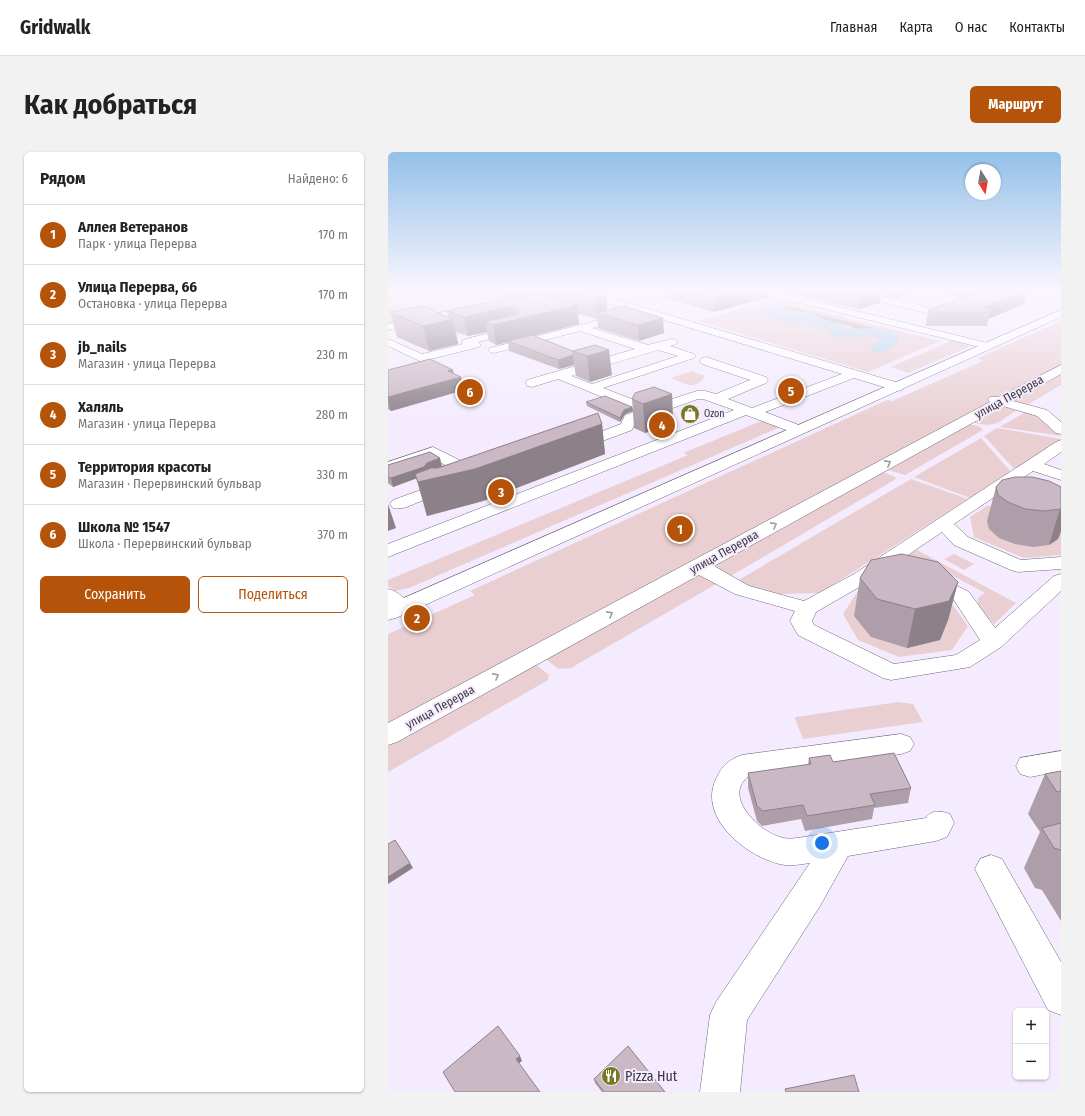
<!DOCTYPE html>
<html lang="ru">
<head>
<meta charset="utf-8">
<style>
  body { margin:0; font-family:"Fira Sans Condensed",sans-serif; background:#f2f2f2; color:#222 }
  .controls { position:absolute; right:12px; bottom:12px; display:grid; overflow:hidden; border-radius:6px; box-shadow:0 1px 3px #0004 }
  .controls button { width:36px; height:36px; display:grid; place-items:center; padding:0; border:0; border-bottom:1px solid #e0e0e0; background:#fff; color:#222; font:20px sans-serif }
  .compass { position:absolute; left:577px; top:12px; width:36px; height:36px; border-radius:50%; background:#fff; box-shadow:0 1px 3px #0004; rotate:169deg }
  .you { position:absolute; left:434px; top:691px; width:14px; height:14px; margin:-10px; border:3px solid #fff; border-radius:50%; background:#1a73e8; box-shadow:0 0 0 6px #1a73e833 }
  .badge { display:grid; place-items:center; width:26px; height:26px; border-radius:50%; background:#b45309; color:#fff; font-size:13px; font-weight:700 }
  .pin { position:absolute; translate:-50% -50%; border:2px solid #fff; box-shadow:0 1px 4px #0006 }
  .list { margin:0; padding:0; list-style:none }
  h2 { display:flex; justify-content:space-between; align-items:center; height:52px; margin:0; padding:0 16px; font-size:17px }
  h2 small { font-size:13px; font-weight:400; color:#767676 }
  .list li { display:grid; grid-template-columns:26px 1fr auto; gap:12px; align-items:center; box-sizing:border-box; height:60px; padding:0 16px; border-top:1px solid #e0e0e0 }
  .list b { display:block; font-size:15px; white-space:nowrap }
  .list p { margin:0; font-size:13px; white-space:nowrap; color:#767676 }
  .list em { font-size:13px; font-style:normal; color:#767676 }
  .actions { display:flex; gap:8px; padding:12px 16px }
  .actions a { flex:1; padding:9px 0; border:1px solid #b45309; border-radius:6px; text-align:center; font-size:14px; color:#b45309 }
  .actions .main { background:#b45309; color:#fff }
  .map { position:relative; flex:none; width:673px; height:940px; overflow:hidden; border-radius:6px }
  header { display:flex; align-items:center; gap:24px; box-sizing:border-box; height:56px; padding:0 20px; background:#fff; border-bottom:1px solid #e0e0e0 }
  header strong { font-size:19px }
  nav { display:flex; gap:22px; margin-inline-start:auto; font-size:14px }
  .intro { display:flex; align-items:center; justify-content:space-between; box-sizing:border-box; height:96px; padding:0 24px }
  h1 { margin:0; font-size:28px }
  .button { padding:10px 18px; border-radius:6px; background:#b45309; color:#fff; font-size:14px; font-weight:700 }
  main { display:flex; gap:24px; padding:0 24px }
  aside { flex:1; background:#fff; border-radius:6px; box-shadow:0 1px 3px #0004 }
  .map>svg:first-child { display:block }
</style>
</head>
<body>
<header>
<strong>Gridwalk</strong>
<nav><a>Главная</a><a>Карта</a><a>О нас</a><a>Контакты</a></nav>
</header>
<div class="intro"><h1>Как добраться</h1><a class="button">Маршрут</a></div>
<main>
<aside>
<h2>Рядом<small>Найдено: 6</small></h2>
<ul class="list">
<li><span class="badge">1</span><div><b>Аллея Ветеранов</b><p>Парк · улица Перерва</p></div><em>170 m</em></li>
<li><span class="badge">2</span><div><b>Улица Перерва, 66</b><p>Остановка · улица Перерва</p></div><em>170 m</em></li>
<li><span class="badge">3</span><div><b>jb_nails</b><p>Магазин · улица Перерва</p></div><em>230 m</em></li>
<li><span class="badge">4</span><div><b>Халяль</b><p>Магазин · улица Перерва</p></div><em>280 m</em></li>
<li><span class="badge">5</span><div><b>Территория красоты</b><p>Магазин · Перервинский бульвар</p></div><em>330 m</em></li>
<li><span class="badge">6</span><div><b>Школа № 1547</b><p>Школа · Перервинский бульвар</p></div><em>370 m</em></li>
</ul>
<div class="actions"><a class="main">Сохранить</a><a>Поделиться</a></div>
</aside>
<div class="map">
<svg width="673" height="940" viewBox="0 0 673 940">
  <rect width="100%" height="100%" fill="#f4ecfe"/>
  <path fill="#e9cfd1" d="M0,140H157L0,174Z
    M386,148L552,189L480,220L311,169Z
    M673,169V213L138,499L0,578V482L87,443L82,439L499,248L504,249L595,209L590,206Z
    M565,188L583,194L520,221L503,215Z
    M304,219L317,224C307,240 297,231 283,226Z
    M673,221V233L639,253L623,250Z
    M616,252L629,258C610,270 607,277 584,270Z
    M639,259L649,263L673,284L612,275Z
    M376,268L390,274V276L21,436L7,439L0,434V428L300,303L295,301Z
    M581,272L592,275L595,278L517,323L500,318Z
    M609,276L673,287L627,318L596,284Z
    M593,286L623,320L582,346L526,325Z
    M495,320L507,325L508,327L341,425L325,415Z
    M523,327L580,347L432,441L391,442L366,437L349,429Z
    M635,352L673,367V403L636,406L586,385L582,365L599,354Z
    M529,398L628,451L606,472L590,456V446L597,441L539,410L508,411Z
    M566,402L586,412L576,418L556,407Z
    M313,421L330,431L183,516L170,517L158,507Z
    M470,439L561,448L580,474L564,498L511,505L470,488L455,462Z
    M147,512L161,523L160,528L0,620V594Z
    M510,550L525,552L535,570L415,587L407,567L408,565Z"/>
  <path fill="#c4a1a5" d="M395,154H398L498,179H470L461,173L447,171L415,160L398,158L394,156Z"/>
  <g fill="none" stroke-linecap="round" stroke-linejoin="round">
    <path fill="#b7d3e7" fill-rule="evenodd" d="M383,152L388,153L391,159L402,162L417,160L423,161L428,163L436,168L455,172L457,177C472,177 502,172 511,186C508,196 495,202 485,200L482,196L485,192L493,187C478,182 459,188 443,184L441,178L425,175L418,170L402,172L379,165L376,156L378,153Z"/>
    <g stroke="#6e6777" stroke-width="1">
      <path id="minor" d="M188,140H203L514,232L515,235L514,238L509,239L466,226L377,260L416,275L418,278L416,281L411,282L406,281L358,263L0,405V392L346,258L315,247H310L248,269L244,278L193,297L188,299L183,297L180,294L183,291L233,272L237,263L249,259L170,227L144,235L139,234L138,231L139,228L247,197L192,179L106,201L102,200L100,198L102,196L239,161L243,162L244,164L243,166L204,176L260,193L284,187L288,188L290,190L288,192L282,194L306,202L308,204L306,206L215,236L262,254L309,239H317L328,242L362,228L314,212L312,209L314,206L318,205L378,225L380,228L378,231L340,247L364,256L454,222L190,142ZM270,198L290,204L204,232L183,224Z
        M373,140H390L604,192L606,194L604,196L600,197L375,142Z
        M471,140H484L483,141L546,157H553L593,143L588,140H602L604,144L602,146L558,162L546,163L471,144L469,142Z
        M89,153L94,156L92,158L0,178V172Z
        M128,174L132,175L133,177L132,179L90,190L93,193L91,195L43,207L42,211L38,212L0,194V187L34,202L75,192L73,190L75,188Z
        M673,213V222L625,249L659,258L673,270V282L668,281L649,264L615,254L326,414L361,434L416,449L466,422L668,290L673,288V300L656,312L673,318V328L645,319L566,372L580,385L633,408L673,405V417L630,420L623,418L566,393L554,380L480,430L428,460L424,469L426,473L506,512L568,503L592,488L566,448L533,431L530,427L533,423L540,421L547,423L581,440L607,476L666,424L673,422V439L613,495L582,515L503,528L495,526L410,483L402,469L407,459L347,442L311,423L9,590L0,593V571L602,250L600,248L602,245H611Z
        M45,295L79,312L81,315C76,323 57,327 48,324L46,321L48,318L59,314L44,306L0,320V310Z
        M61,334L67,335L69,339C62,350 49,346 38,348C26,350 17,359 5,356L2,352L5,348L30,339L49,338Z
        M0,437C10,439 18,447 24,455L21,460C12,462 7,461 0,454Z
        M513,582L522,585L526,592L522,599L513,602L361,624C334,643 370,679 392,685C400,688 408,686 416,685L538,666C544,657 553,659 562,662L566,671L559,685L548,689L460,704L432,754L359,868L352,940H312L322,863L328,850L422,711C414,712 405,714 397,713C362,708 309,667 328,627C334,614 340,608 354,603Z
        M673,599V619L642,625L632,622L628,614L632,606Z
        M603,703L614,707L673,810V863L660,858L587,717L592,707Z"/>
    </g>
    <g stroke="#6e6777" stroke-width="1">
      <path id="major" d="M673,158V165L8,466L0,468V453Z"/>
    </g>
    <use href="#minor" fill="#fff" fill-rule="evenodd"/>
    <use href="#major" fill="#fff" fill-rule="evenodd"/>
  </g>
  <path fill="#ae9ea9" d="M111,140H207L219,158L276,181L251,189L210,176L209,167L190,162L191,172L145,184L185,199L207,193L224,223L202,230L188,224L186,213L171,217L121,199L120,190L108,193L101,189L99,180L80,184L68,180L70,192L41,199L9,185L2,160H48L60,165L59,159L113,148Z
    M278,140H381V145L326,160L278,146Z
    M397,140H527L508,146L493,141L492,151L470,157Z
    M559,140H641V141L639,142L636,152L600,167L599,174H538L540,158L571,147Z
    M0,218H65V221L76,238L3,259L0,257Z
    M284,242L285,271L257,281L246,276L244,247Z
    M198,250L244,255L245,259L237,262L232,270L199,254Z
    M214,272L217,302L95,349L39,364L28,326L5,335L0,331V313L54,314Z
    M608,335H673V379L670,387L661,393L645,395L627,392L611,386L601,377L599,369Z
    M472,426L570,430L560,468L552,488L519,496L483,485L466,464Z
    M421,606L445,610L523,636L520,651L486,656L484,667L417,679L413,667L374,674L369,669L360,636V621L420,613Z
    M673,619V769L654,738L647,736L636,716L652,680L640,662L657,622Z
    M206,927L277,940H214L207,931Z"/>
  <path fill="#8d8189" d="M122,140H153L154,151L125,154Z
    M350,140H381V145L326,160V146Z
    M485,140H493L492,151L470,157L472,144Z
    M509,140H527L508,146Z
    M575,140H590L573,148Z
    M635,140H641V141L639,142L636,152L600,167L602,160L596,155Z
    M218,143L220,164L208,161L207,146Z
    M189,153L191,172L108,193L105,173L97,170L99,180L80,184L76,165L125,154L127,168Z
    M275,166L276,181L251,189L250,173Z
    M65,167L70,192L41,199L35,174Z
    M221,198L224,223L202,230L199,204Z
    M185,203L186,213L171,217L170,208Z
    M65,218L67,227L73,225L76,238L3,259L0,249V245L60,219Z
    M284,242L285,271L257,281L255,252Z
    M244,255L245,259L237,262L232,270V266L236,258Z
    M214,272L217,302L95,349L39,364L30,330Z
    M52,306L54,314L38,323L5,335L3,326L39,311Z
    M0,352L8,376L0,379Z
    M672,357H673V379L670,387L661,393Z
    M570,430L560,468L552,488L519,496L527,457Z
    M22,711L25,716L0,732V725Z
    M132,904L134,909L130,912L128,907Z"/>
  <path fill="#cab8c4" stroke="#8d8189" d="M187,140H207L218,143L207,146Z
    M304,140H350L326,146Z
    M455,140H485L472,144Z
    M590,140H636L596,155L602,160H541L540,158Z
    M151,142L189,153L105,173L97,170L129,162L131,158L125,154L76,165L59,159L123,146L128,147Z
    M35,154L44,157L48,160L65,167L35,174L2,160Z
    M236,154L275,166L250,173L208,161Z
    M144,183L185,199V203L170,208L120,189Z
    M207,193L221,198L199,204L185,199Z
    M42,207L65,218L60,219L73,225L0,245V218Z
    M266,235L284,242L255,252L244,247L247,241Z
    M217,244L244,255L236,258L232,266L198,250Z
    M210,261L214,272L87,317L30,330L27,322L43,316H50Z
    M42,300L52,306L39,311L36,315L3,326L0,325V313Z
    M627,325H644L661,329L673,335V357L656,359L637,357L620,350L610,343L608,335L614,328Z
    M514,402L550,410L570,430L561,449L527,457L489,447L472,426L483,408Z
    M506,601L523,636L482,642L487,653L419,664L415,653L375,659L369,654L360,621L423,612L421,606L442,603L445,610Z
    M673,619V639L669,640L657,622Z
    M673,671V698L666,696L654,676Z
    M7,688L22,711L0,725V692Z
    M110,874L132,904L128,907L152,940H67L55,920Z
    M240,894L277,940H216L206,927Z
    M466,923L471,940H398L397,937Z"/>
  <defs><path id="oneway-chevron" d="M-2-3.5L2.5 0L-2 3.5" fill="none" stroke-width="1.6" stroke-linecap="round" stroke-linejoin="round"/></defs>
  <g stroke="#9d9c9f">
    <use href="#oneway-chevron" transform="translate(500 311) rotate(-29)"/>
    <use href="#oneway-chevron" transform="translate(386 373) rotate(-29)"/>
    <use href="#oneway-chevron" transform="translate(222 462) rotate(-29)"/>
    <use href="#oneway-chevron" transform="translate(108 524) rotate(-29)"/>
  </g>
  <linearGradient id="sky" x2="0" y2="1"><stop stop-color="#94c0e8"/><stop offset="0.51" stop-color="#faf6ff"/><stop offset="1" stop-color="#faf6ff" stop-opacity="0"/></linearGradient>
  <rect width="673" height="272" fill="url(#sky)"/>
  <defs>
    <g id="shop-disc" transform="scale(1)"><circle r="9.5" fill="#777a22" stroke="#f4ecfe"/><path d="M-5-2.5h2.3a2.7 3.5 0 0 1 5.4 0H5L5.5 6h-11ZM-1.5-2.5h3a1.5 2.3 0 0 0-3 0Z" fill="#fff"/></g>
    <g id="restaurant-disc" transform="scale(1)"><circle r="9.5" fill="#777a22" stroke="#f4ecfe"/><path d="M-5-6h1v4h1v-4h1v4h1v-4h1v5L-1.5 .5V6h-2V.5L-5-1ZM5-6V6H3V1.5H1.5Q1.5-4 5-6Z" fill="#fff"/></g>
  </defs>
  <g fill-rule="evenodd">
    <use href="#shop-disc" x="302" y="262"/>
    <use href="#restaurant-disc" x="223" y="924"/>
  </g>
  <g text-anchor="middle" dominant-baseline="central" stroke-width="4" stroke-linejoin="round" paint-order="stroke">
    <g font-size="10" fill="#3b383f" stroke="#f4ecfe" text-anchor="start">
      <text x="316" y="262">Ozon</text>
    </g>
    <g font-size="12" fill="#3b383f" stroke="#f4ecfe">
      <text transform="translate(621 245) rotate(-29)">улица Перерва</text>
      <text transform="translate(336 400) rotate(-29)">улица Перерва</text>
      <text transform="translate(52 555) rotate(-29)">улица Перерва</text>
    </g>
    <g font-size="14" fill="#3b383f" stroke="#f4ecfe" text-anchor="start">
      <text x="237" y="924">Pizza Hut</text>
    </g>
  </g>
</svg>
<div class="controls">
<button>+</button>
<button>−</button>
</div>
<svg class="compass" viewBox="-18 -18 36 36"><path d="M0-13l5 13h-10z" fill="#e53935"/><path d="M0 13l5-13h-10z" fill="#767676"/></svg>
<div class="you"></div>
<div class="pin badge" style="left:292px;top:377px">1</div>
<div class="pin badge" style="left:29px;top:466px">2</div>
<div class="pin badge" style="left:113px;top:340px">3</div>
<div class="pin badge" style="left:274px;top:273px">4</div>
<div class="pin badge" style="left:403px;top:239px">5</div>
<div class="pin badge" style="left:82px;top:240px">6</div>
</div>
</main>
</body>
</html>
